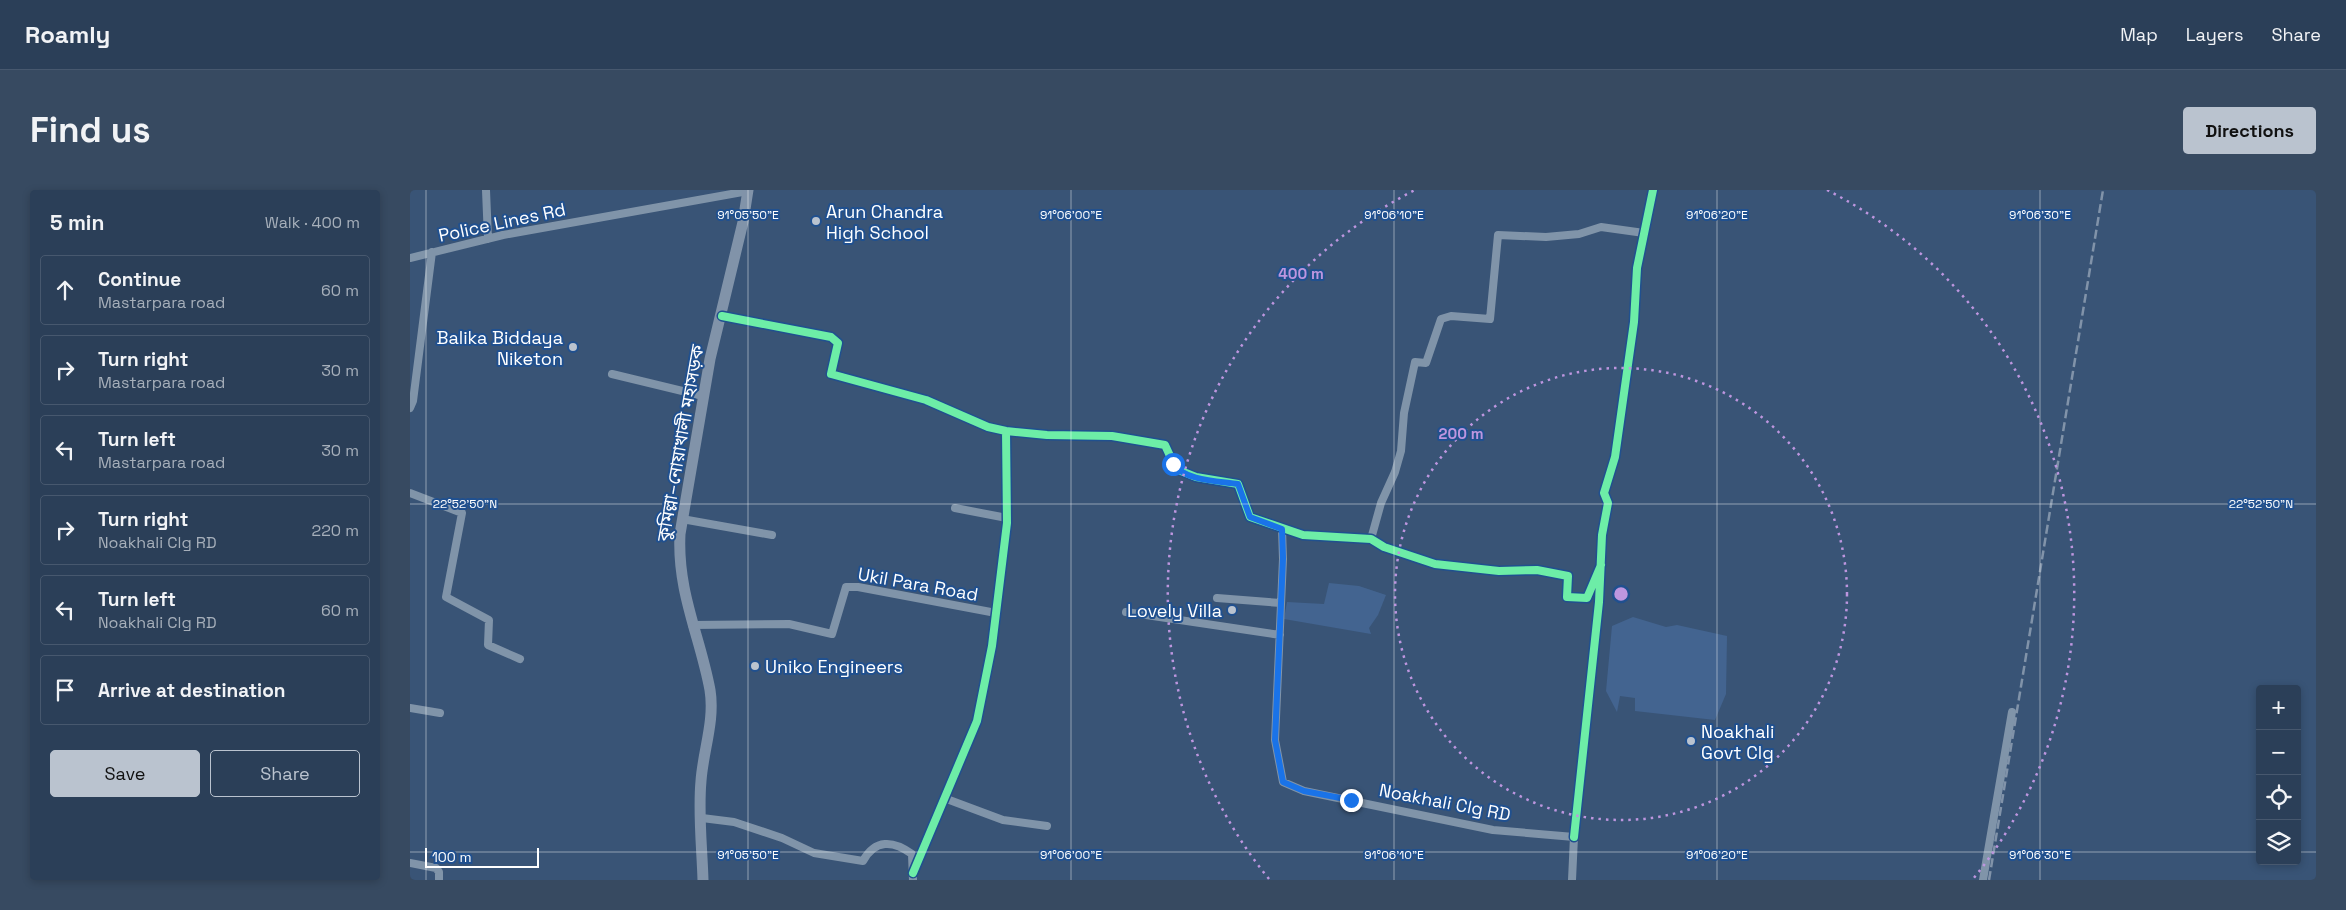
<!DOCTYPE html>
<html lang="en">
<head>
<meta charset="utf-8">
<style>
  body { margin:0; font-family:"Space Grotesk","Noto Sans Bengali",sans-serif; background:#374a61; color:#f1f3f6 }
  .controls { position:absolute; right:15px; bottom:15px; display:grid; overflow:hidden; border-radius:5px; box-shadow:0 2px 8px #0003 }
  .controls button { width:45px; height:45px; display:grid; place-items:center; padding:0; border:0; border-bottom:1px solid #47586e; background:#2b3f58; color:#f1f3f6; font:25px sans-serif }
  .scale { position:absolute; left:15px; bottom:12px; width:114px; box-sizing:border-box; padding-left:5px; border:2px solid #fff; border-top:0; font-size:14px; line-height:18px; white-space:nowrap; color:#fff; -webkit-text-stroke:4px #20508f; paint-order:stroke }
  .stop { position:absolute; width:15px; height:15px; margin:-11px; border:4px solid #1a73e8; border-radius:50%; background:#fff }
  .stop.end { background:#1a73e8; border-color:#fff; box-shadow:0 1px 5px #0008 }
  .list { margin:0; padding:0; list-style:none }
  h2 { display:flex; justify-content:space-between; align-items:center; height:65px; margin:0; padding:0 20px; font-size:21px }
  h2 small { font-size:16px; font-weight:400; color:#a6afba }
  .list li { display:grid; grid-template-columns:32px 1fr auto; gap:15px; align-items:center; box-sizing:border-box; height:70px; margin:0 10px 10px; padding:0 10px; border:1px solid #47586e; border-radius:5px }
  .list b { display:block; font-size:19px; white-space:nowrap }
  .list p { margin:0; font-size:16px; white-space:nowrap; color:#a6afba }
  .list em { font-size:16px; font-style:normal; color:#a6afba }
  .actions { display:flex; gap:10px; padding:15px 20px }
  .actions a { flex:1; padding:11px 0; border:1px solid #bac3cf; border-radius:5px; text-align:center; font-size:18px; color:#bac3cf }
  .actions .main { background:#bac3cf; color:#111 }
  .icon { flex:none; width:28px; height:28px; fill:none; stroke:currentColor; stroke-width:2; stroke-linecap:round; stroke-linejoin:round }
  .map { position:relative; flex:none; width:1906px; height:690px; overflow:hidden; border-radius:5px }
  header { display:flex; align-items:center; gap:30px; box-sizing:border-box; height:70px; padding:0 25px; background:#2b3f58; border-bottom:1px solid #47586e }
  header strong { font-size:24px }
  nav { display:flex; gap:28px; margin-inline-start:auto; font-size:18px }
  .intro { display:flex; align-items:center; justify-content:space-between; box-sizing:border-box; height:120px; padding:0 30px }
  h1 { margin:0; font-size:35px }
  .button { padding:12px 22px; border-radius:5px; background:#bac3cf; color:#111; font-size:18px; font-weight:700 }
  main { display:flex; gap:30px; padding:0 30px }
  aside { flex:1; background:#2b3f58; border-radius:5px; box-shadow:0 2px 8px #0003 }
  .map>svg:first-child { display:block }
</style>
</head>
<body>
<header>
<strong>Roamly</strong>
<nav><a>Map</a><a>Layers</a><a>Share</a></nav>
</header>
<div class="intro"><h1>Find us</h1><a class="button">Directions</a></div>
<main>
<aside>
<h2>5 min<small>Walk · 400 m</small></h2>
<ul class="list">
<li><svg class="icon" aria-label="ahead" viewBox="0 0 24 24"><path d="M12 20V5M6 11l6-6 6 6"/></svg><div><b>Continue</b><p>Mastarpara road</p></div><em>60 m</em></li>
<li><svg class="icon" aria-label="right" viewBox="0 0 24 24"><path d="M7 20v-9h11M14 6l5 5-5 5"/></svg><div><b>Turn right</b><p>Mastarpara road</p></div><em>30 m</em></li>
<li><svg class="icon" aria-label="left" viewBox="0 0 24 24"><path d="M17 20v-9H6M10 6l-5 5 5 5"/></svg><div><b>Turn left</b><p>Mastarpara road</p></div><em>30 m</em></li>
<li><svg class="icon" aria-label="right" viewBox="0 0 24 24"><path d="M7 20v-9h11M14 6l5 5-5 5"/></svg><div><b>Turn right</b><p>Noakhali Clg RD</p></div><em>220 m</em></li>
<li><svg class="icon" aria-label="left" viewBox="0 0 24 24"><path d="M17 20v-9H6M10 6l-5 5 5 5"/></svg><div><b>Turn left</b><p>Noakhali Clg RD</p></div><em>60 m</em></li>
<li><svg class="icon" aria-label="arrive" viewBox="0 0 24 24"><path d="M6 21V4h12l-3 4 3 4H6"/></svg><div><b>Arrive at destination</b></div></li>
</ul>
<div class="actions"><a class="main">Save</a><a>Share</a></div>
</aside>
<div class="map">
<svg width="1906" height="690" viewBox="0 0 1906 690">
  <rect width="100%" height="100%" fill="#395476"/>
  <path fill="#436490" d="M919,393L949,396L976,405L968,425L959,438L961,444L874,429L877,412L914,414Z
    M1223,427L1256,437L1267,435L1317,446L1316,504L1305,530L1225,521V508L1210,506L1207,522L1196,501L1202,436Z"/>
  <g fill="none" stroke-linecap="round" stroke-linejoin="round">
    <path stroke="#8094a9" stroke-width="8" d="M76,0L78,49
      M0,68L93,45L338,1
      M312,126L421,147L428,153L421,184L516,210L578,237L596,241L637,245L702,246L755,255L766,279L786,287L828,294L840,327L893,345L961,349L974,357L1025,374L1089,381L1127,380L1158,386L1157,407L1177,408L1191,375
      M202,184L293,206
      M0,218L3,211L22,62
      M0,303L52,323L36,407L79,430L78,455L110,469
      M545,318L597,328
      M272,329L362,345
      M872,339L873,369L865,550L873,592L894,601L1083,640L1164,647L1162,690
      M961,349L971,313L985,282L991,261L994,223L1005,172L1016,173L1031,129L1041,126L1080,129L1088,45L1136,47L1169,44L1191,37L1234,43
      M807,408L871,413
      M716,422L870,445
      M282,435L379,434L422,444L436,397H448L586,423
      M0,518L30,523
      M534,608L593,630L637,636
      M292,628L324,632L372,648L404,663L453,671C465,649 483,650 502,664L503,690
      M1164,647L1189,412L1192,345L1198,313L1194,303L1205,267L1224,132L1227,78L1243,0
      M0,673L26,678L29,682V690
      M503,683L567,531L582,456L597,333L596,241
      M1573,690L1602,522"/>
    <path stroke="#8193a9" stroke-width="11" d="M293,690C292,657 288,623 291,591C293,561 305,531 300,500C290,446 267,402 270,344L300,169L333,32L338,0"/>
    <path stroke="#8193a9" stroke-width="2.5" stroke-dasharray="9 4" stroke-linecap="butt" d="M1579,690L1693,0"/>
    <g stroke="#20508f" stroke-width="11">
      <path id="cycleway" d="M312,126L421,147L428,153L421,184L516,210L578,237L596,241L637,245L702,246L755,255L766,279L786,287L828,294L840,327L893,345L961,349L974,357L1025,374L1089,381L1127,380L1158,386L1157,407L1177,408L1191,375
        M1164,647L1189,412L1192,345L1198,313L1194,303L1205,267L1224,132L1227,78L1243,0
        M503,683L567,531L582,456L597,333L596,241"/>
    </g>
    <use href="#cycleway" stroke="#6deda7" stroke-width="8"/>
  </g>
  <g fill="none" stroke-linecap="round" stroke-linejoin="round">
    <path stroke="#1a73e8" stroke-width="6" d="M763,274C775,291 809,291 828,294L840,327L872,339L873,368L865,550L873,592L894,601L941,610"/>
  </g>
  <path fill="none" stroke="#fff" stroke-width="1" stroke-opacity="0.45" d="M16,0V690M338,0V690M661,0V690M984,0V690M1307,0V690M1630,0V690M0,314H1906M0,662H1850M1887,662H1906"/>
  <g fill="none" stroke="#bd96df" stroke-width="2.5" stroke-dasharray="2.5 5">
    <circle cx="1211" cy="404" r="226"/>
    <path d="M859 689A453 453 0 0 1 1005 0M1417 0A453 453 0 0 1 1563 689"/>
  </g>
  <g fill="#bac3cf" stroke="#20508f" stroke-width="2">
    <circle cx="406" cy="31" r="5"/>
    <circle cx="163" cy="157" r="5"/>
    <circle cx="822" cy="420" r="5"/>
    <circle cx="345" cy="476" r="5"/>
    <circle cx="1281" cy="551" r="5"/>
  </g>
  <g text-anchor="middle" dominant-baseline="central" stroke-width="4" stroke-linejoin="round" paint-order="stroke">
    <g font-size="18" fill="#fff" stroke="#20508f" text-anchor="start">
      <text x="416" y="21">Arun Chandra<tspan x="416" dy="21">High School</tspan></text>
      <text x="153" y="147" text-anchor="end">Balika Biddaya<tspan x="153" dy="21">Niketon</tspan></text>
      <text x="812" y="420" text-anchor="end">Lovely Villa</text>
      <text x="355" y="476">Uniko Engineers</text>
      <text x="1291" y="541">Noakhali<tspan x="1291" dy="21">Govt Clg</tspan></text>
    </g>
    <g font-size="18" fill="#fff" stroke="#20508f">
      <text transform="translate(92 32) rotate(-12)">Police Lines Rd</text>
      <text transform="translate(270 253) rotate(-80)">কুমিল্লা–নোয়াখালী মহাসড়ক</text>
      <text transform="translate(508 394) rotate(10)">Ukil Para Road</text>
      <text transform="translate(1035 612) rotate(11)">Noakhali Clg RD</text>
    </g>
  </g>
  <g font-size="12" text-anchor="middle" fill="#fff" stroke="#20508f" stroke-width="4" stroke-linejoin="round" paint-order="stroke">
    <text x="338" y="29">91°05'50"E</text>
    <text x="661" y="29">91°06'00"E</text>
    <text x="984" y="29">91°06'10"E</text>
    <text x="1307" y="29">91°06'20"E</text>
    <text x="1630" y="29">91°06'30"E</text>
    <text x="55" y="318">22°52'50"N</text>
    <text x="1851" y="318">22°52'50"N</text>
    <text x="338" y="669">91°05'50"E</text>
    <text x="661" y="669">91°06'00"E</text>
    <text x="984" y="669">91°06'10"E</text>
    <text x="1307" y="669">91°06'20"E</text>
    <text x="1630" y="669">91°06'30"E</text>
  </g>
  <circle cx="1211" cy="404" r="8" fill="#bd96df" stroke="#20508f" stroke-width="2.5"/>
  <g font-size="15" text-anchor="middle" font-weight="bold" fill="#bd96df" stroke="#20508f" stroke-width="4" stroke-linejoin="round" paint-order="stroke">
    <text x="891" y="89">400 m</text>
    <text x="1051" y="249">200 m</text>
  </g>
</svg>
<div class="controls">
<button>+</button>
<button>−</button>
<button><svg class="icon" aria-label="locate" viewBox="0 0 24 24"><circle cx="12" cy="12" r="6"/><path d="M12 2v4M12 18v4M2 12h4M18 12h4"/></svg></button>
<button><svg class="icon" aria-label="layers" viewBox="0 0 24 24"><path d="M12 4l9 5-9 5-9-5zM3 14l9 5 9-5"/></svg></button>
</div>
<div class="scale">100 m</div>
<div class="stop" style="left:763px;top:274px"></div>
<div class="stop end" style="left:941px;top:610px"></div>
</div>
</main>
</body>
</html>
